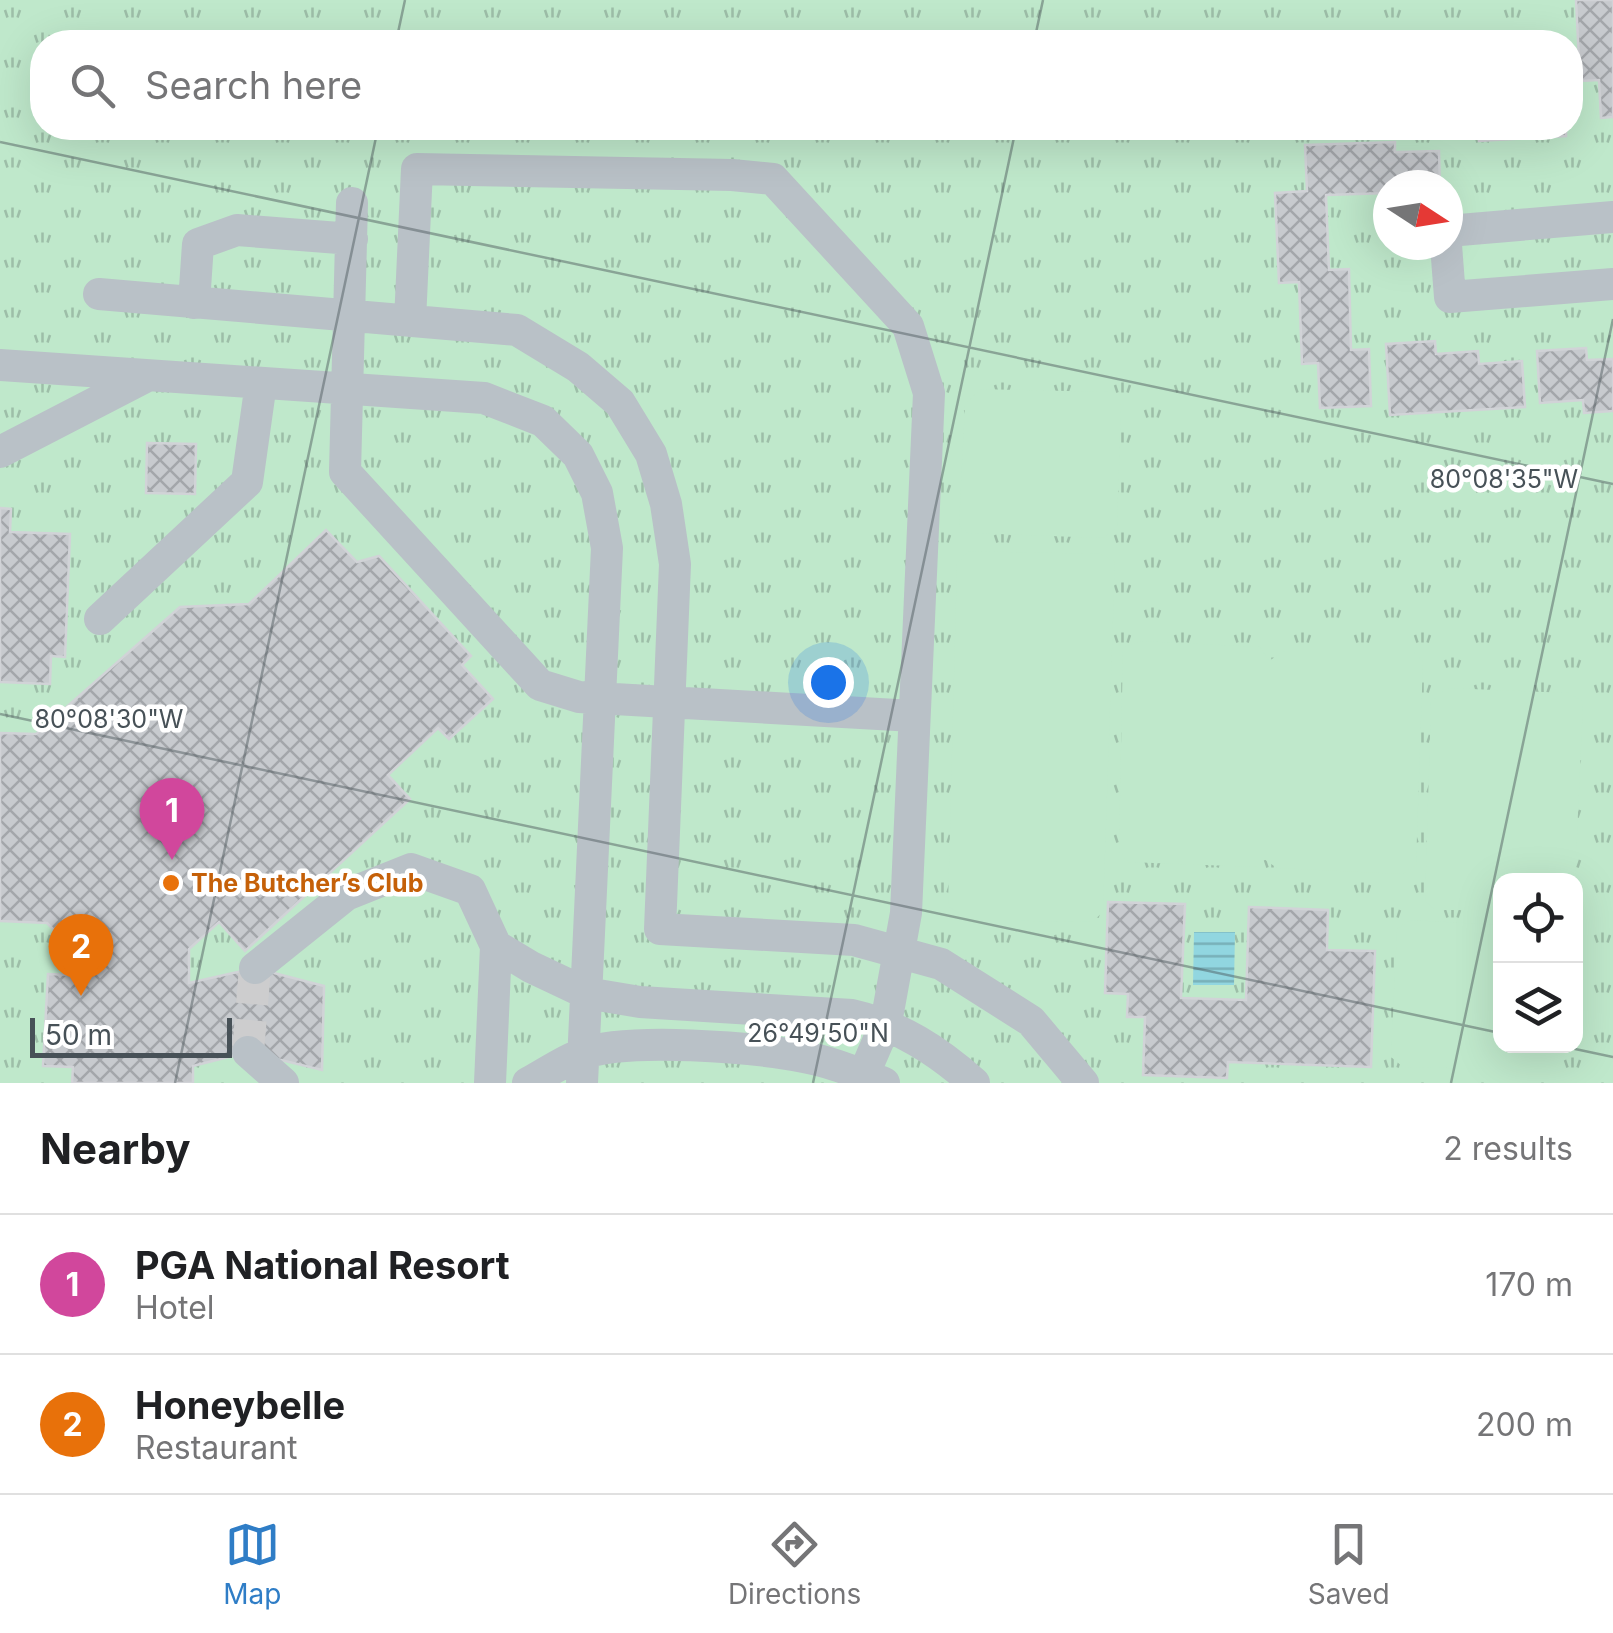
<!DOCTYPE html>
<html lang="en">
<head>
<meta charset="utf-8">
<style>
  body { margin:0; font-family:Inter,sans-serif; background:#f2f2f2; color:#202124 }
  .controls { position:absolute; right:30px; bottom:30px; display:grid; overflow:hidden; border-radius:20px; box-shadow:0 10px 40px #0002 }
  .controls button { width:90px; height:90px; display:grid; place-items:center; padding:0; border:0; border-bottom:2px solid #e0e0e0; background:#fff; color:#202124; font:50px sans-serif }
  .compass { position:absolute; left:1373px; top:170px; width:90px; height:90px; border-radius:50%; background:#fff; box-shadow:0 10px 40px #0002; rotate:102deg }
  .scale { position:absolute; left:30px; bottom:25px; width:202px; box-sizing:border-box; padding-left:10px; border:5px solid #475157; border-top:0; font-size:28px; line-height:35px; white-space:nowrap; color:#475157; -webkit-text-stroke:8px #fff; paint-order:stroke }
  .you { position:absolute; left:828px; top:682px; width:35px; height:35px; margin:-25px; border:8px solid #fff; border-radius:50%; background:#1a73e8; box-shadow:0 0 0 15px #1a73e833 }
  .badge { display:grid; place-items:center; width:65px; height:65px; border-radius:50%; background:#2f7dc6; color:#fff; font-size:32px; font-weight:700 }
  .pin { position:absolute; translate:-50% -82px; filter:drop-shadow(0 2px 5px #0008) }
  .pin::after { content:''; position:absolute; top:52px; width:35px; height:30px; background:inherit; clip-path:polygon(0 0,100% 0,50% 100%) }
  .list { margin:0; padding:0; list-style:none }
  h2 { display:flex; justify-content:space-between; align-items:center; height:130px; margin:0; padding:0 40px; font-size:42px }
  h2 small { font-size:32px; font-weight:400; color:#757577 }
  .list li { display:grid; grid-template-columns:65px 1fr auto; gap:30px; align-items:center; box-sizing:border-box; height:140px; padding:0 40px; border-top:2px solid #e0e0e0 }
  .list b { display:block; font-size:38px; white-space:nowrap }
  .list p { margin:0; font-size:32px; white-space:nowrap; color:#757577 }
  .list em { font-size:32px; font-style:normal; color:#757577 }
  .icon { flex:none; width:55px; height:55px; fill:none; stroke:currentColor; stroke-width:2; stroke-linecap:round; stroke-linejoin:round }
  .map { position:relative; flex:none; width:1613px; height:1083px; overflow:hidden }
  .search { position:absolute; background:#fff; box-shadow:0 10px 40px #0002; left:30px; right:30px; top:30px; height:110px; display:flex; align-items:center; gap:25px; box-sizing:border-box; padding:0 35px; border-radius:40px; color:#757577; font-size:38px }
  .sheet { height:410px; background:#fff }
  nav { display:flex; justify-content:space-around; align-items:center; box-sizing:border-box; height:140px; border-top:2px solid #e0e0e0; background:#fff; font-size:28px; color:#757577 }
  nav a { display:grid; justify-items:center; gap:5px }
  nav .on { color:#2f7dc6 }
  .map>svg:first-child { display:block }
</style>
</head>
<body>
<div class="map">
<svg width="1613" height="1083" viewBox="0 0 1613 1083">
  <defs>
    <pattern id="grass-tufts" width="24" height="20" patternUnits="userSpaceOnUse" patternTransform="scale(2.5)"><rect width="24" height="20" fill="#bfe8cb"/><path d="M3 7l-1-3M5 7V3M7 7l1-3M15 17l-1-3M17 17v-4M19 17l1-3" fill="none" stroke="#9dbea8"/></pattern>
    <pattern id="water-rules" width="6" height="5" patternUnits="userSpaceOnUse" patternTransform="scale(2.5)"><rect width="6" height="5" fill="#91d6e0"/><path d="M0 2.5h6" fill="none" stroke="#78b0b8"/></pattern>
    <pattern id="building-cross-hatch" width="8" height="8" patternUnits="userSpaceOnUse" patternTransform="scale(2.5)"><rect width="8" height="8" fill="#c7cace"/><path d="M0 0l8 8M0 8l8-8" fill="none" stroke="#a3a6aa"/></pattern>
  </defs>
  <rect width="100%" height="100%" fill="#efecec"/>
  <path fill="url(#grass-tufts)" fill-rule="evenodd" d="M0,0H1613V1083H0ZM42,42H1570V128H42ZM1388,185H1448V245H1388ZM1500,881H1576V1046H1500Z"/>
  <path fill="#bfe8cb" d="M980,389L1109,392L1121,404L1117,527L1104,538L968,533L959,526L965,405Z
    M968,551L1101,554L1115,562L1103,912L1092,922L969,920L948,906L957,564Z
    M1141,641L1260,647L1269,661L1286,650H1411L1423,661L1416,865L1403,874L1277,868L1264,859L1257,867L1128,862L1119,851L1123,647Z
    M1447,688L1569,693L1583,702L1575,880L1500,881V910H1435L1425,901L1431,702Z
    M1410,920L1500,925V1046H1542L1541,1067L1535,1070L1403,1067L1391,1057L1397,929Z"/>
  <path fill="url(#water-rules)" d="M1194,932H1235L1234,985H1193Z"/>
  <path fill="url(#building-cross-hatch)" stroke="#d1d3d7" stroke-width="2.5" d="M1576,0H1613V117L1601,118L1599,80L1580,81Z
    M1431,128H1566V136L1479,141L1478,129L1432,132Z
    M1395,142V152L1439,151L1440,185H1388V193L1326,195L1329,270L1349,269L1351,350L1369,349L1371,406L1320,408L1318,363L1302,364L1299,282L1279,283L1275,193L1307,191L1305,145Z
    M1435,341L1436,354L1478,351L1479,364L1522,361L1525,407L1390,415L1386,344Z
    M1586,348L1587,360L1613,359V411L1584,413L1583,400L1540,403L1537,351Z
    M147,443L196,444L195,494L146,493Z
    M0,508L11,509L10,532L70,534L65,657L51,656L50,684L0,682Z
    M326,530L357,562L379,556L471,656L462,665L493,699L449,739L438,728L388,775L410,799L245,951L219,922L189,949V983L255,968L324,986L322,1070L248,1052L193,1066V1083H72L73,1067L43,1066L48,974L76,975L77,953L47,923L0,921V733L36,734L180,607L249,604Z
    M1108,902L1185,904L1181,998L1246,1000L1249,907L1328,910L1327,950L1375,951L1371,1067L1228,1062L1227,1078L1143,1075L1145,1017H1127L1128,994L1105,993Z"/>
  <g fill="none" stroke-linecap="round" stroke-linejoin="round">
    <path stroke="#cdcdce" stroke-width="32" stroke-dasharray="32 16" stroke-linecap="butt" d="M248,1052L255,968"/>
    <path stroke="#b9c1c7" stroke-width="32" d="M352,203L345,472L540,685L579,697L914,716
      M1448,231L1613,217
      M1446,245L1450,297L1613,284
      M99,294L517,330L578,367L620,403L651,454L666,504L675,564L660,929L854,940L941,964L1031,1021L1083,1083
      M194,303L198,244L237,230L352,239
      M410,321L417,169L732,175L773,179L908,326L929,393L906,913L886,1023L860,1083
      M0,365L484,398L543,421L578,455L597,493L607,548L582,1083
      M0,452L147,376
      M100,619L247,482L261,383
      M255,968L346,895L411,869L470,890L496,946L531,967L586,993L640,1002L852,1015C900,1026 938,1051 974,1083
      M248,1052L283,1083
      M490,1083L496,946
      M528,1083C545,1074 563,1061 582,1054C627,1037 754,1047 804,1057C832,1062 857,1073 884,1083"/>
  </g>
  <path fill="none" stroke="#475157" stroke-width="2.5" stroke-opacity="0.45" d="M396,42L405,0M1034,42L1043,0M0,142L1613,484M0,714L1500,1033M1561,1046L1613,1057M175,1083L378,128M813,1083L1016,128M1451,1083L1613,319"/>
  <circle fill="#e8710a" stroke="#fff" stroke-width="4" cx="171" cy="883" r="10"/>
  <g text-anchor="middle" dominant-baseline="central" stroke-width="9" stroke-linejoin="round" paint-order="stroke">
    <g font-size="25" font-weight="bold" fill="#c56008" stroke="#fff" text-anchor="start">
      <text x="191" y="883">The Butcher’s Club</text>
    </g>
  </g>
  <g font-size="25" text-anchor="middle" fill="#475157" stroke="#fff" stroke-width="9" stroke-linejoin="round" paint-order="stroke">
    <text x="1504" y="488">80°08'35"W</text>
    <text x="109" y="728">80°08'30"W</text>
    <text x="818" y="1042">26°49'50"N</text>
  </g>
</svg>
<div class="controls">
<button><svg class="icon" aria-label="locate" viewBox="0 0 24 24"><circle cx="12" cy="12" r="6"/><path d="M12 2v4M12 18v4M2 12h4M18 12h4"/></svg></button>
<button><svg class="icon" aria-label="layers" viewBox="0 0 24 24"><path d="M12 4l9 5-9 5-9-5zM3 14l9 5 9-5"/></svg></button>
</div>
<svg class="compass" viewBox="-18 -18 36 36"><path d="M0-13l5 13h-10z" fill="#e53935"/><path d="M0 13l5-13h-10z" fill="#757577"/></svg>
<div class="scale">50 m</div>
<div class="you"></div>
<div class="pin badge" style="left:172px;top:860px;background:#d1479c">1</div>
<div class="pin badge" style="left:81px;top:996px;background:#e8710a">2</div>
<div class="search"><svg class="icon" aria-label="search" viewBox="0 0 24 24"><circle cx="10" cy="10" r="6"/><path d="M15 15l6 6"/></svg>Search here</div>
</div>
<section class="sheet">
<h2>Nearby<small>2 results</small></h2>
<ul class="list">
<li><span class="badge" style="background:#d1479c">1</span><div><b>PGA National Resort</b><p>Hotel</p></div><em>170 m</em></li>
<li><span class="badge" style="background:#e8710a">2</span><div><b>Honeybelle</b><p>Restaurant</p></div><em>200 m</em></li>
</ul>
</section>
<nav>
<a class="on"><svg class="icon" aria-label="map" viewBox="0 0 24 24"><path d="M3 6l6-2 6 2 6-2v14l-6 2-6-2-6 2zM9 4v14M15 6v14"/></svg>Map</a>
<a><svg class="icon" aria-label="directions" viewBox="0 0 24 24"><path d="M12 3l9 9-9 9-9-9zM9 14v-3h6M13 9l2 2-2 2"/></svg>Directions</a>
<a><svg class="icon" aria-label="saved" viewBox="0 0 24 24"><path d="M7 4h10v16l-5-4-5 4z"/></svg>Saved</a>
</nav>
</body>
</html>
